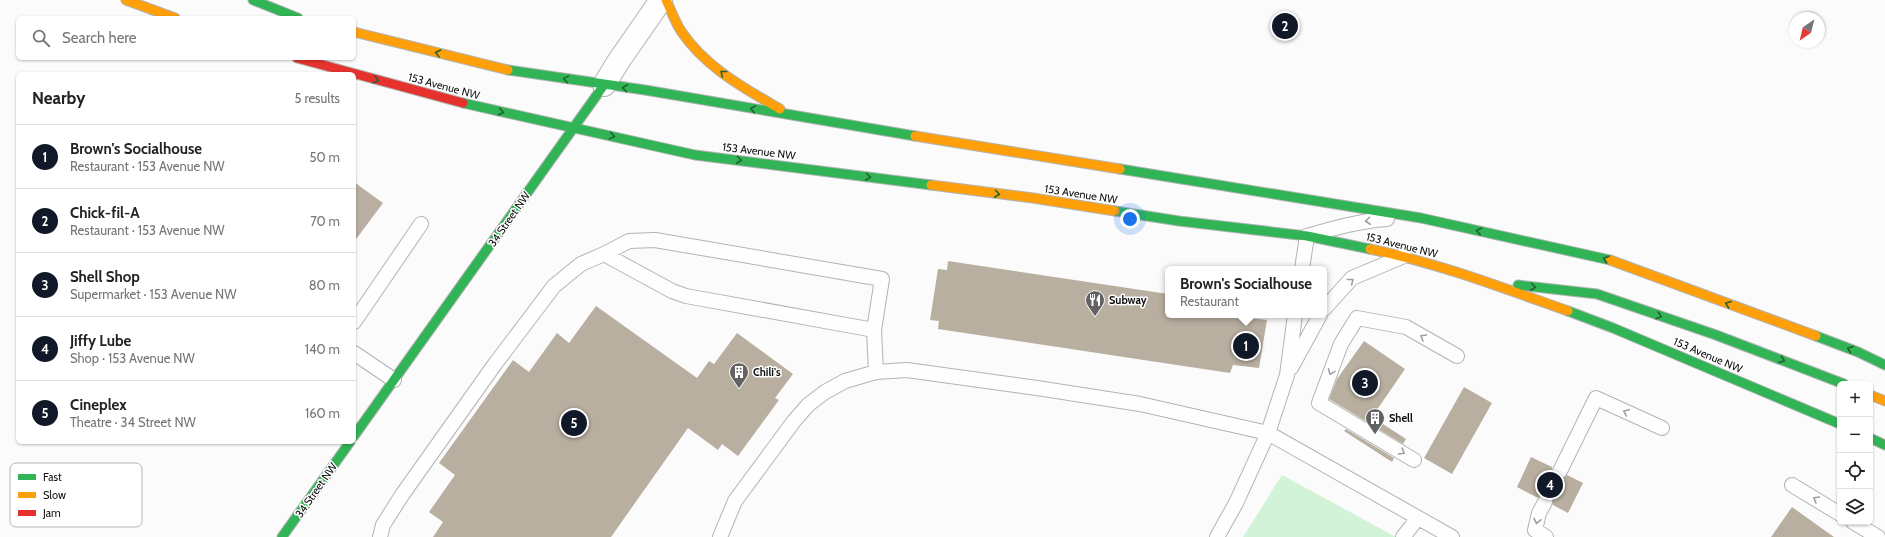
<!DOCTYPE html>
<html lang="en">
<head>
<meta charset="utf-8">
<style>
  body { margin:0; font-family:Cabin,sans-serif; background:#f6f6f6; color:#222 }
  .controls { position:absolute; right:12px; bottom:12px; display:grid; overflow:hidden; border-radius:6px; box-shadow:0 1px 3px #0004 }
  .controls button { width:36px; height:36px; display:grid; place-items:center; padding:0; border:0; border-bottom:1px solid #e0e0e0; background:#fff; color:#222; font:20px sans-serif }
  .compass { position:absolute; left:1789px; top:12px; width:36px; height:36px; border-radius:50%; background:#fff; box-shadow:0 1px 3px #0004; rotate:215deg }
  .you { position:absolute; left:1130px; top:219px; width:14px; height:14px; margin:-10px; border:3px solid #fff; border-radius:50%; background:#1a73e8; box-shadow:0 0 0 6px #1a73e833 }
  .badge { display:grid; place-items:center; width:26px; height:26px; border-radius:50%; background:#111827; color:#fff; font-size:13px; font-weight:700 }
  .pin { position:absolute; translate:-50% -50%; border:2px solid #fff; box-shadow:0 1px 4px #0006 }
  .popup { position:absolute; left:1165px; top:266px; width:162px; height:52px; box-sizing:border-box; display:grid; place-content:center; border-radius:6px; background:#fff; filter:drop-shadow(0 1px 3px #0005); font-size:13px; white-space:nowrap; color:#767676 }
  .popup b { font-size:15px; color:#222 }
  .popup::after { content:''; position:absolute; left:50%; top:100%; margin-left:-8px; border:8px solid transparent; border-top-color:#fff }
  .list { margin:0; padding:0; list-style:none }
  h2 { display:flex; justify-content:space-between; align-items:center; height:52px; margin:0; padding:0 16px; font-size:17px }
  h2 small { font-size:13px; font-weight:400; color:#767676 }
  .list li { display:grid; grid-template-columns:26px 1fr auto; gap:12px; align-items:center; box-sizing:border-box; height:64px; padding:0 16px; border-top:1px solid #e0e0e0 }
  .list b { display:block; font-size:15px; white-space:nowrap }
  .list p { margin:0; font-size:13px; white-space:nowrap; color:#767676 }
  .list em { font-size:13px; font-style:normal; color:#767676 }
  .icon { flex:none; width:22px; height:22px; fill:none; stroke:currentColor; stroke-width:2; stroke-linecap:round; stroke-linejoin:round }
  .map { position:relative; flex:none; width:1885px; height:537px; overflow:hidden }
  .search { position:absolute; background:#fff; box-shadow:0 1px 3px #0004; left:16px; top:16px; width:340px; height:44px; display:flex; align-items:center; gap:10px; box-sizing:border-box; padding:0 14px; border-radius:6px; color:#767676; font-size:15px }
  .panel { position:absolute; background:#fff; box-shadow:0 1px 3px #0004; left:16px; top:72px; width:340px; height:372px; border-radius:6px }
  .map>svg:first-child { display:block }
</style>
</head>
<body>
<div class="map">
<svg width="1885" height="537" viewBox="0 0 1885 537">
  <rect width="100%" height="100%" fill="#fbfbfc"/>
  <path fill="#d2f3d7" d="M1282,475L1396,537H1243Z"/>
  <path fill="#b9afa0" d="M354,182L383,203L354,242Z
    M948,261L1168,294V315H1227L1267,320L1259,368L1233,365L1230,373L938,329L939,321L930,320L938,269L947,270Z
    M596,306L697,378L709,361L714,364L737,333L793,374L775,398L779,400L738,456L722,444L718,450L688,428L611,537H433L443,522L429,512L455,475L439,463L513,360L529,372L557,333L569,343Z
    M1364,341L1405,369L1372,417L1406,439L1403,444L1329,399L1337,379Z
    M1464,387L1492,403L1452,474L1424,458Z
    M1346,429L1394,458L1392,462L1344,431Z
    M1531,457L1552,467V472L1556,478L1561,479L1567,475L1583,483L1568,513L1553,505L1552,498L1549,494L1541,495L1538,498L1517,487Z
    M1792,507L1834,537H1771Z"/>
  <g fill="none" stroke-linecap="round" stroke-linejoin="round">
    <g stroke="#b3b3b3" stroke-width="16">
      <path id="lane" d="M1302,269L1307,236C1334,228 1359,221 1387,219
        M1324,309L1352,278L1404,256
        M354,322L421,224
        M874,330L686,296L672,291L604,254L629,241L655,240L882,279L874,330L876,372
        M354,353L394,380
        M1291,368L1320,315
        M1414,460L1319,403L1341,344L1357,318L1406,327L1457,356
        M1560,471L1596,398L1662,428
        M1792,485L1840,514
        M1545,502L1539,513L1535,530L1546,537
        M1853,522L1878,537
        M380,537L383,525L402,495L495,364L554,286L581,264L604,254
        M720,537L735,501L794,421L808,405L825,392L845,381L876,372L907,370L1037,388L1140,404L1268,433L1452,537
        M1217,537L1236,503L1268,433L1287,375L1295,315
        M1403,537L1418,518"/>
    </g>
    <g stroke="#b3b3b3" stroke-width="24">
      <path id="street" d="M604,85L618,62L661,0"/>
    </g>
    <g stroke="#b3b3b3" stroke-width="11">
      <path id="fast" d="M253,0L298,18
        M508,70L645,90L915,136
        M463,103L695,155L931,185
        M1120,169L1421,218L1610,260
        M1115,211L1179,221L1307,236L1370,249
        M1518,285L1597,294L1716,335L1844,384
        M1568,311L1613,328L1840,424
        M1816,336L1858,352L1885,365
        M354,436L604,85
        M1870,438L1885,445
        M282,537L350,442"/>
    </g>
    <g stroke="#b3b3b3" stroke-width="11">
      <path id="slow" d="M126,0L175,18
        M666,0C671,10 675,22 681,31C705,67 744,88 780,109
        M354,32L508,70
        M915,136L1120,169
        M931,185L1033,198L1115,211
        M1370,249C1438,263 1503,288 1568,311
        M1610,260L1816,336
        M1870,395L1885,401"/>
    </g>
    <g stroke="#b3b3b3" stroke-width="11">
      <path id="jam" d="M297,58L463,103"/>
    </g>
    <use href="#lane" stroke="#fefeff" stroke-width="14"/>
    <use href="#street" stroke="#fefeff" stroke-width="22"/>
    <use href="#fast" stroke="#30b455" stroke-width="9"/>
    <use href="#slow" stroke="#ff9f0a" stroke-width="9"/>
    <use href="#jam" stroke="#e5322d" stroke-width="9"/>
  </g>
  <defs><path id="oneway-chevron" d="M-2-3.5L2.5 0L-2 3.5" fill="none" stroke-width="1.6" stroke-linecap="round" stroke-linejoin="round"/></defs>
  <g stroke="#206232">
    <use href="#oneway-chevron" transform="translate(438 53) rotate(-166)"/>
    <use href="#oneway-chevron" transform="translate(723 73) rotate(-141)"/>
    <use href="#oneway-chevron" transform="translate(566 79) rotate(-171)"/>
    <use href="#oneway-chevron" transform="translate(376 80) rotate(15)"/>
    <use href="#oneway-chevron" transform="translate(625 88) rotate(-173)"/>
    <use href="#oneway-chevron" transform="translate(753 109) rotate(-170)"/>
    <use href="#oneway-chevron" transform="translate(501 112) rotate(12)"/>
    <use href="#oneway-chevron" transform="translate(612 136) rotate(12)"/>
    <use href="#oneway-chevron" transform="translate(739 160) rotate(7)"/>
    <use href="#oneway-chevron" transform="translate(868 177) rotate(7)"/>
    <use href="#oneway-chevron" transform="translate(997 194) rotate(7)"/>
    <use href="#oneway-chevron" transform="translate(1479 231) rotate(-168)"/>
    <use href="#oneway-chevron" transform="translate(1606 259) rotate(-162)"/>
    <use href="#oneway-chevron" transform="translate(1533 287) rotate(7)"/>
    <use href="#oneway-chevron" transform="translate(1728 304) rotate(-160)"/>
    <use href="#oneway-chevron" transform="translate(1659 316) rotate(19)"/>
    <use href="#oneway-chevron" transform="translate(1850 349) rotate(-160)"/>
    <use href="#oneway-chevron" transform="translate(1782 360) rotate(21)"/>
  </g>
  <g stroke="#9f9f9f">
    <use href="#oneway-chevron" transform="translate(1368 221) rotate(173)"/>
    <use href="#oneway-chevron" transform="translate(1351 281) rotate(-39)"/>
    <use href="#oneway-chevron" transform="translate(1423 337) rotate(-150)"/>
    <use href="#oneway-chevron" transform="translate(1331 372) rotate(111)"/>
    <use href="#oneway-chevron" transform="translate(1626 412) rotate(-155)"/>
    <use href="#oneway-chevron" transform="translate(1402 452) rotate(31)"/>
    <use href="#oneway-chevron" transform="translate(1816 499) rotate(-149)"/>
    <use href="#oneway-chevron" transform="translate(1537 521) rotate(102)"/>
  </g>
  <defs>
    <g id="restaurant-pin" transform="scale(1)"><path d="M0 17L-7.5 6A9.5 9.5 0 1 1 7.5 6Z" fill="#626263" stroke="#fff"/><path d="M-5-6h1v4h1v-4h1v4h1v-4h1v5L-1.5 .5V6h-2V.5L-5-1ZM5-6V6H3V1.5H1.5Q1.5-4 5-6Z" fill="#fff"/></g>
    <g id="building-pin" transform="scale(1)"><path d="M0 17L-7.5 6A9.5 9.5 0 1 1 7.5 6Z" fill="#626263" stroke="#fff"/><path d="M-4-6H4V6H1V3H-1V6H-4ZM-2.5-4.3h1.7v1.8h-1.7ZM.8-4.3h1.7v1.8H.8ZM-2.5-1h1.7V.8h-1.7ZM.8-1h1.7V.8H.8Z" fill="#fff"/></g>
  </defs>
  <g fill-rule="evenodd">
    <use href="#restaurant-pin" x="1095" y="300"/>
    <use href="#building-pin" x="739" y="372"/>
    <use href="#building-pin" x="1375" y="418"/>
  </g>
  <g text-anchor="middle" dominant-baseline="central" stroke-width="3" stroke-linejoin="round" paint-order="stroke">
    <g font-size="11" fill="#101010" stroke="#fff">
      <text transform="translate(444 86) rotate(15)">153 Avenue NW</text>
      <text transform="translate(759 151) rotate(7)">153 Avenue NW</text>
      <text transform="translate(1081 194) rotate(9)">153 Avenue NW</text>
      <text transform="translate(509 219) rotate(-55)">34 Street NW</text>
      <text transform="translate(1402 245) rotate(14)">153 Avenue NW</text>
      <text transform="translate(1708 355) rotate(23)">153 Avenue NW</text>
      <text transform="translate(316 490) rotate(-55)">34 Street NW</text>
    </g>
    <g font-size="11" font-weight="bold" fill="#101010" stroke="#fff" text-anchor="start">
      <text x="1109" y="300">Subway</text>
      <text x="753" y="372">Chili's</text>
      <text x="1389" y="418">Shell</text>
    </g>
  </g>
  <rect x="10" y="463" width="132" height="64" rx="6" fill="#fff" stroke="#b7b7b7" stroke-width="1"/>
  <rect x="18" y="474" width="18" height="6" fill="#30b455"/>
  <rect x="18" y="492" width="18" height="6" fill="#ff9f0a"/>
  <rect x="18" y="510" width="18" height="6" fill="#e5322d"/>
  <g font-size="11" fill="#101010">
    <text x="43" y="481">Fast</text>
    <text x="43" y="499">Slow</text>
    <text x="43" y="517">Jam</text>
  </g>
</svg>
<div class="controls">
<button>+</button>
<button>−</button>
<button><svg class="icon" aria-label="locate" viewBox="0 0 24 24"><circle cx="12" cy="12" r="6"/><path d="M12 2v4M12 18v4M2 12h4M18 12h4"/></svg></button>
<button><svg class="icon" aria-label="layers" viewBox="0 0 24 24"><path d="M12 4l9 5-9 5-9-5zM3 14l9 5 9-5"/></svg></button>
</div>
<svg class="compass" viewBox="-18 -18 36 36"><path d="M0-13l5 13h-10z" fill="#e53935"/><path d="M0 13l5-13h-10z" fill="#767676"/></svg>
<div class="you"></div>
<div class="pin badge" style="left:1246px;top:346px">1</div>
<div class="popup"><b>Brown's Socialhouse</b>Restaurant</div>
<div class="pin badge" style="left:1285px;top:26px">2</div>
<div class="pin badge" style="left:1365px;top:383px">3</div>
<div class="pin badge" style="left:1550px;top:485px">4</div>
<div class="pin badge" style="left:574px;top:423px">5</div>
<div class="search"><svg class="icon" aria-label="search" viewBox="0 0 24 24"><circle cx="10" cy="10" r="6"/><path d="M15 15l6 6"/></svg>Search here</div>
<section class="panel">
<h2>Nearby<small>5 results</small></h2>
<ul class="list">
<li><span class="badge">1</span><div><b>Brown's Socialhouse</b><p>Restaurant · 153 Avenue NW</p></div><em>50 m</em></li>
<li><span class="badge">2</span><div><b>Chick-fil-A</b><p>Restaurant · 153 Avenue NW</p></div><em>70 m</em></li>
<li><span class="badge">3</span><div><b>Shell Shop</b><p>Supermarket · 153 Avenue NW</p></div><em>80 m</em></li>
<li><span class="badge">4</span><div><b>Jiffy Lube</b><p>Shop · 153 Avenue NW</p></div><em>140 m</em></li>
<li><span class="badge">5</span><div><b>Cineplex</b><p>Theatre · 34 Street NW</p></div><em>160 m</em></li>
</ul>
</section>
</div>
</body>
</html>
